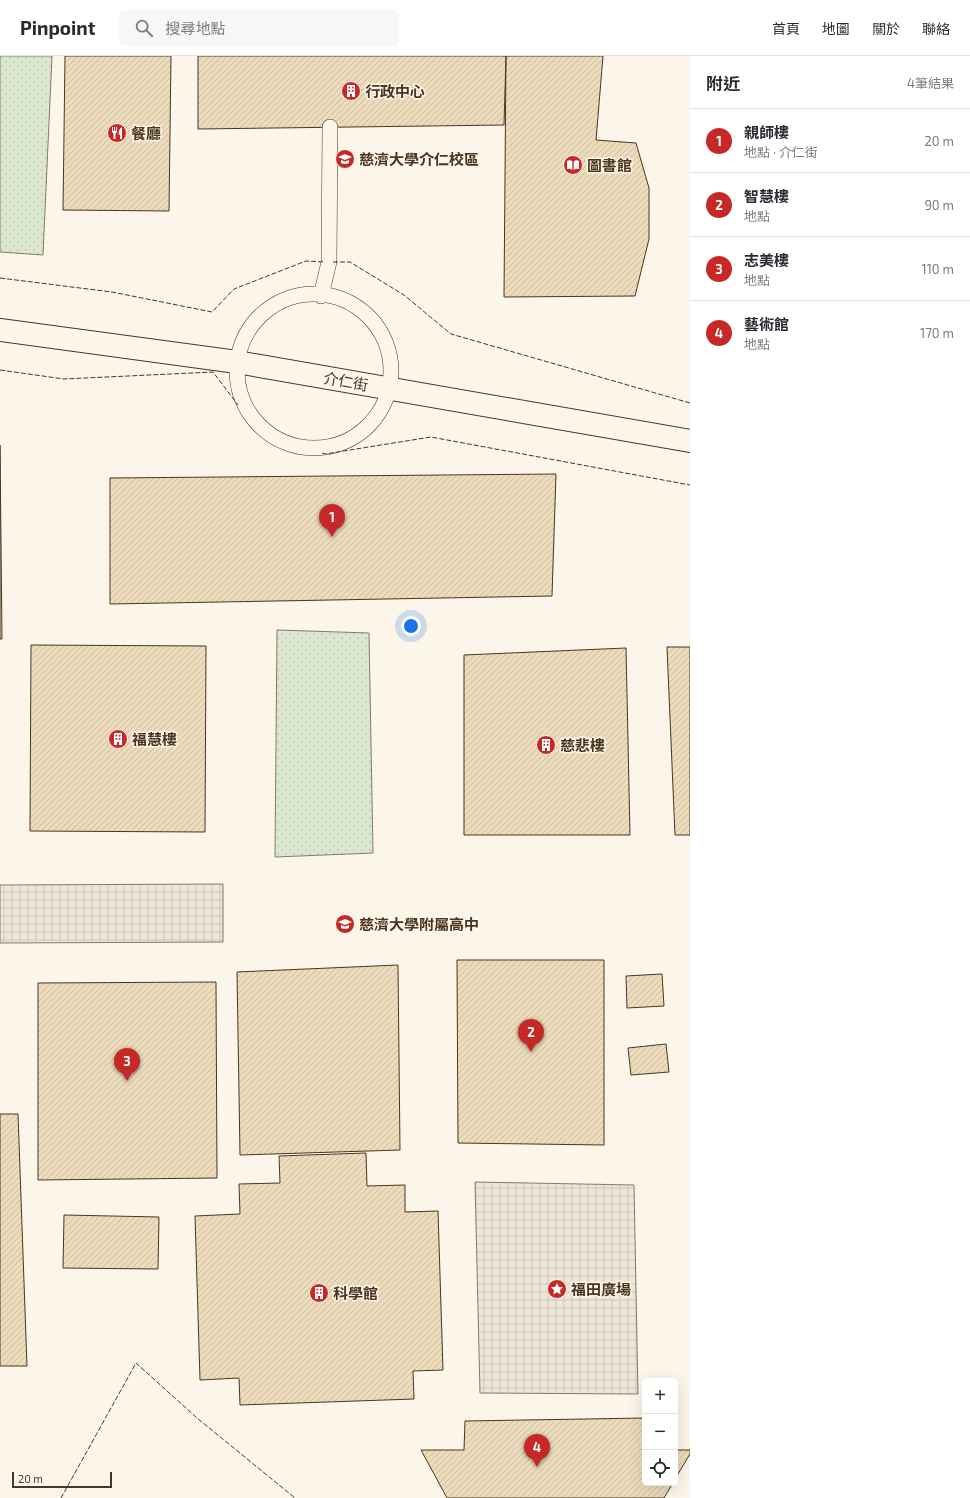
<!DOCTYPE html>
<html lang="zh-TW">
<head>
<meta charset="utf-8">
<style>
  body { margin:0; font-family:"Exo 2","Noto Sans TC",sans-serif; background:#f7f7f7; color:#2b2b33 }
  .controls { position:absolute; right:12px; bottom:12px; display:grid; overflow:hidden; border-radius:6px; box-shadow:0 4px 16px #0002 }
  .controls button { width:36px; height:36px; display:grid; place-items:center; padding:0; border:0; border-bottom:1px solid #e1e1e2; background:#fff; color:#2b2b33; font:20px sans-serif }
  .scale { position:absolute; left:12px; bottom:10px; width:100px; box-sizing:border-box; padding-left:4px; border:2px solid #4a3520; border-top:0; font-size:11px; line-height:14px; white-space:nowrap; color:#4a3520; -webkit-text-stroke:3px #fbf6e9; paint-order:stroke }
  .you { position:absolute; left:411px; top:570px; width:14px; height:14px; margin:-10px; border:3px solid #fff; border-radius:50%; background:#1a73e8; box-shadow:0 0 0 6px #1a73e833 }
  .badge { display:grid; place-items:center; width:26px; height:26px; border-radius:50%; background:#c62828; color:#fff; font-size:13px; font-weight:700 }
  .pin { position:absolute; translate:-50% -33px; filter:drop-shadow(0 1px 2px #0008) }
  .pin::after { content:''; position:absolute; top:21px; width:14px; height:12px; background:inherit; clip-path:polygon(0 0,100% 0,50% 100%) }
  .list { margin:0; padding:0; list-style:none }
  h2 { display:flex; justify-content:space-between; align-items:center; height:52px; margin:0; padding:0 16px; font-size:17px }
  h2 small { font-size:13px; font-weight:400; color:#7c7c81 }
  .list li { display:grid; grid-template-columns:26px 1fr auto; gap:12px; align-items:center; box-sizing:border-box; height:64px; padding:0 16px; border-top:1px solid #e1e1e2 }
  .list b { display:block; font-size:15px; white-space:nowrap }
  .list p { margin:0; font-size:13px; white-space:nowrap; color:#7c7c81 }
  .list em { font-size:13px; font-style:normal; color:#7c7c81 }
  .icon { flex:none; width:22px; height:22px; fill:none; stroke:currentColor; stroke-width:2; stroke-linecap:round; stroke-linejoin:round }
  .map { position:relative; flex:none; width:690px; height:1442px; overflow:hidden }
  header { display:flex; align-items:center; gap:24px; box-sizing:border-box; height:56px; padding:0 20px; background:#fff; border-bottom:1px solid #e1e1e2 }
  header strong { font-size:19px }
  nav { display:flex; gap:22px; margin-inline-start:auto; font-size:14px }
  .search { width:280px; height:36px; background:#f7f7f7; display:flex; align-items:center; gap:10px; box-sizing:border-box; padding:0 14px; border-radius:6px; color:#7c7c81; font-size:15px }
  main { display:flex }
  aside { flex:1; background:#fff }
  .map>svg:first-child { display:block }
</style>
</head>
<body>
<header>
<strong>Pinpoint</strong>
<div class="search"><svg class="icon" aria-label="search" viewBox="0 0 24 24"><circle cx="10" cy="10" r="6"/><path d="M15 15l6 6"/></svg>搜尋地點</div>
<nav><a>首頁</a><a>地圖</a><a>關於</a><a>聯絡</a></nav>
</header>
<main>
<div class="map">
<svg width="690" height="1442" viewBox="0 0 690 1442">
  <defs>
    <pattern id="grass-dots" width="8" height="8" patternUnits="userSpaceOnUse"><rect width="8" height="8" fill="#dce7d0"/><path d="M2 2h.1M6 6h.1" fill="none" stroke="#bec7b2" stroke-width="1.8" stroke-linecap="round"/></pattern>
    <pattern id="plaza-grid" width="8" height="8" patternUnits="userSpaceOnUse"><rect width="8" height="8" fill="#ede7d9"/><path d="M0 4h8M4 0v8" fill="none" stroke="#cdc7ba"/></pattern>
    <pattern id="building-hatch" width="6" height="6" patternUnits="userSpaceOnUse"><rect width="6" height="6" fill="#ecdcbc"/><path d="M-1 1l2-2M0 6l6-6M5 7l2-2" fill="none" stroke="#ccbda1"/></pattern>
  </defs>
  <rect width="100%" height="100%" fill="#fbf6e9"/>
  <path fill="url(#grass-dots)" stroke="#887966" d="M0,0H52L43,199L0,196Z
    M277,574L369,577L373,797L275,801Z"/>
  <path fill="url(#plaza-grid)" stroke="#887966" d="M223,828V886L0,887V829Z
    M475,1126L634,1129L638,1338L480,1337Z"/>
  <path fill="url(#building-hatch)" stroke="#4a3520" d="M65,0H171L169,155L63,154Z
    M198,0H506L504,69L198,73Z
    M506,0H603L596,84L636,87L649,132V183L635,240L504,241Z
    M0,389L2,583H0Z
    M556,418L552,540L110,548V422Z
    M31,589L206,590L205,776L30,775Z
    M667,591H690V779H675Z
    M626,592L630,779H464V599Z
    M457,904H604V1089L458,1087Z
    M398,909L400,1094L240,1099L237,916Z
    M662,918L664,950L627,952L626,920Z
    M216,926L217,1122L38,1124V927Z
    M666,988L669,1016L631,1019L628,992Z
    M0,1058H18L27,1310H0Z
    M366,1097L367,1130L405,1129V1156L438,1155L443,1314L413,1315L414,1343L240,1349L239,1322L200,1324L195,1160L240,1158L239,1128L280,1127L279,1100Z
    M64,1159L159,1161L158,1213L63,1212Z
    M645,1362V1427H673L664,1442H447L421,1394H464L465,1365Z
    M675,1394H690V1398L675,1423Z"/>
  <g fill="none" stroke-linecap="round" stroke-linejoin="round">
    <g stroke="#4a3520" stroke-width="16">
      <path id="service" d="M237 315a77 77 0 1 1 154 0a77 77 0 1 1-154 0Z
        M321,240L329,206L330,71"/>
    </g>
    <g stroke="#4a3520" stroke-width="24">
      <path id="minor" d="M0,274L237,306L690,385"/>
    </g>
    <use href="#service" stroke="#fbf6e9" stroke-width="15"/>
    <use href="#minor" stroke="#fbf6e9" stroke-width="22"/>
    <path stroke="#4a3520" stroke-width="1" stroke-dasharray="5 2" stroke-linecap="butt" d="M333,206H350L404,239L451,278L690,347
      M0,222L112,236L212,256L234,233L306,205L325,206
      M0,314L64,323L213,316L238,349
      M322,397L325,398L431,381L690,429
      M61,1442L136,1307L197,1362L295,1442"/>
  </g>
  <defs>
    <g id="building-disc" transform="scale(1)"><circle r="9.5" fill="#c62828" stroke="#fbf6e9"/><path d="M-4-6H4V6H1V3H-1V6H-4ZM-2.5-4.3h1.7v1.8h-1.7ZM.8-4.3h1.7v1.8H.8ZM-2.5-1h1.7V.8h-1.7ZM.8-1h1.7V.8H.8Z" fill="#fff"/></g>
    <g id="restaurant-disc" transform="scale(1)"><circle r="9.5" fill="#c62828" stroke="#fbf6e9"/><path d="M-5-6h1v4h1v-4h1v4h1v-4h1v5L-1.5 .5V6h-2V.5L-5-1ZM5-6V6H3V1.5H1.5Q1.5-4 5-6Z" fill="#fff"/></g>
    <g id="university-disc" transform="scale(1)"><circle r="9.5" fill="#c62828" stroke="#fbf6e9"/><path d="M0-5L7-2L0 1L-7-2ZM-4 1L0 2.5L4 1V4Q0 6-4 4Z" fill="#fff"/></g>
    <g id="library-disc" transform="scale(1)"><circle r="9.5" fill="#c62828" stroke="#fbf6e9"/><path d="M-6-4Q-3-5.5-.7-3.5V5Q-3 3-6 4ZM6-4Q3-5.5 .7-3.5V5Q3 3 6 4Z" fill="#fff"/></g>
    <g id="school-disc" transform="scale(1)"><circle r="9.5" fill="#c62828" stroke="#fbf6e9"/><path d="M0-5L7-2L0 1L-7-2ZM-4 1L0 2.5L4 1V4Q0 6-4 4Z" fill="#fff"/></g>
    <g id="sight-disc" transform="scale(1)"><circle r="9.5" fill="#c62828" stroke="#fbf6e9"/><path d="M0-6L1.8-2.2L6-1.7L2.9 1.2L3.7 5.4L0 3.3L-3.7 5.4L-2.9 1.2L-6-1.7L-1.8-2.2Z" fill="#fff"/></g>
  </defs>
  <g fill-rule="evenodd">
    <use href="#building-disc" x="351" y="35"/>
    <use href="#restaurant-disc" x="117" y="77"/>
    <use href="#university-disc" x="345" y="103"/>
    <use href="#library-disc" x="573" y="109"/>
    <use href="#building-disc" x="118" y="683"/>
    <use href="#building-disc" x="546" y="689"/>
    <use href="#school-disc" x="345" y="868"/>
    <use href="#sight-disc" x="557" y="1233"/>
    <use href="#building-disc" x="319" y="1237"/>
  </g>
  <g text-anchor="middle" dominant-baseline="central" stroke-width="3" stroke-linejoin="round" paint-order="stroke">
    <g font-size="15" font-weight="bold" fill="#4a3520" stroke="#fbf6e9" text-anchor="start">
      <text x="365" y="35">行政中心</text>
      <text x="131" y="77">餐廳</text>
      <text x="359" y="103">慈濟大學介仁校區</text>
      <text x="587" y="109">圖書館</text>
      <text x="132" y="683">福慧樓</text>
      <text x="560" y="689">慈悲樓</text>
      <text x="359" y="868">慈濟大學附屬高中</text>
      <text x="571" y="1233">福田廣場</text>
      <text x="333" y="1237">科學館</text>
    </g>
    <g font-size="15" fill="#4a3520" stroke="#fbf6e9">
      <text transform="translate(346 325) rotate(10)">介仁街</text>
    </g>
  </g>
</svg>
<div class="controls">
<button>+</button>
<button>−</button>
<button><svg class="icon" aria-label="locate" viewBox="0 0 24 24"><circle cx="12" cy="12" r="6"/><path d="M12 2v4M12 18v4M2 12h4M18 12h4"/></svg></button>
</div>
<div class="scale">20 m</div>
<div class="you"></div>
<div class="pin badge" style="left:332px;top:481px">1</div>
<div class="pin badge" style="left:531px;top:996px">2</div>
<div class="pin badge" style="left:127px;top:1025px">3</div>
<div class="pin badge" style="left:537px;top:1411px">4</div>
</div>
<aside>
<h2>附近<small>4筆結果</small></h2>
<ul class="list">
<li><span class="badge">1</span><div><b>親師樓</b><p>地點 · 介仁街</p></div><em>20 m</em></li>
<li><span class="badge">2</span><div><b>智慧樓</b><p>地點</p></div><em>90 m</em></li>
<li><span class="badge">3</span><div><b>志美樓</b><p>地點</p></div><em>110 m</em></li>
<li><span class="badge">4</span><div><b>藝術館</b><p>地點</p></div><em>170 m</em></li>
</ul>
</aside>
</main>
</body>
</html>
